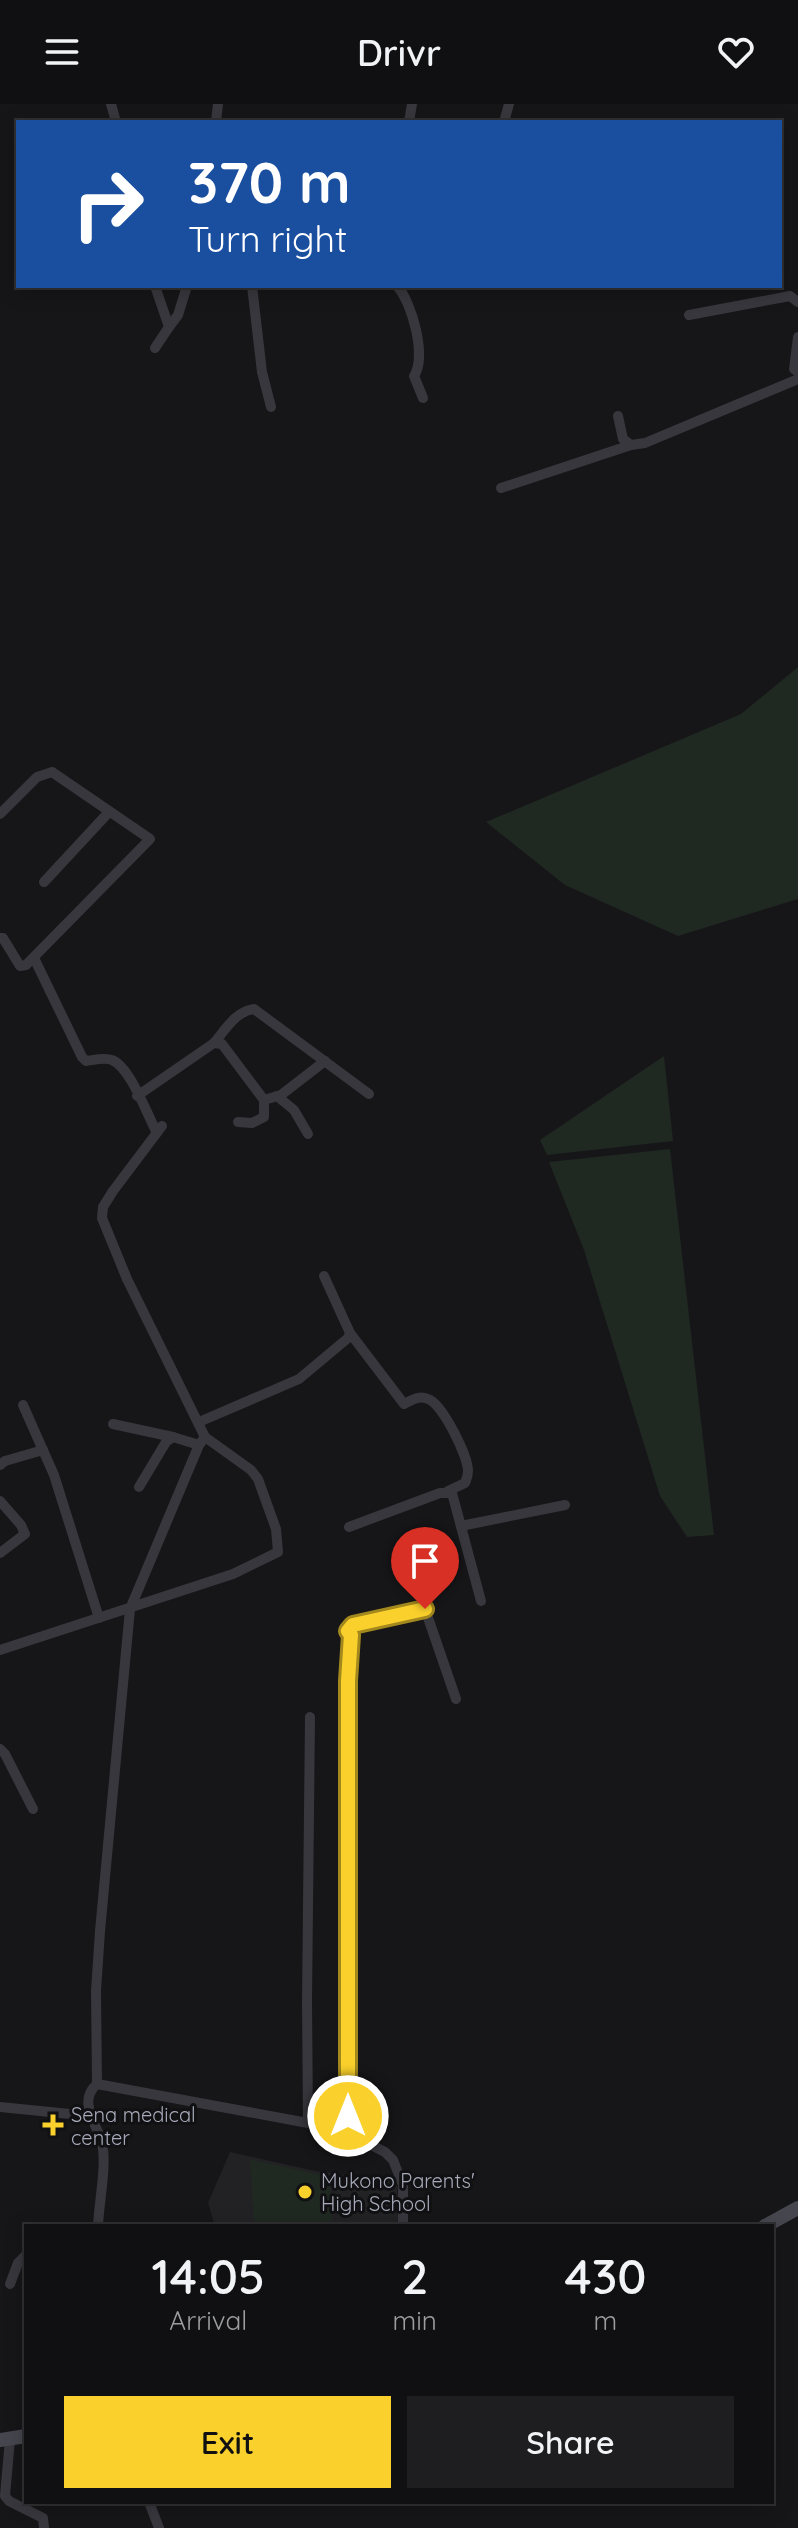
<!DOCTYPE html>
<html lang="en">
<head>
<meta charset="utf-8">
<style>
  :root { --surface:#101012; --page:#1e1e20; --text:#f1f3f6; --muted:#9c9d9f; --line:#303032; --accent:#fad12c }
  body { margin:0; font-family:Quicksand,sans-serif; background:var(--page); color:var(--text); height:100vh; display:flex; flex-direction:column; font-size:30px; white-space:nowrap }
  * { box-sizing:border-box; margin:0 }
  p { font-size:26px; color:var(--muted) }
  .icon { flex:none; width:44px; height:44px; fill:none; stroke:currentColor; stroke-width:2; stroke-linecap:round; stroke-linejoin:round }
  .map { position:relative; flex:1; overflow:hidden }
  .sheet { position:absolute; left:24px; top:2120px; width:750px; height:280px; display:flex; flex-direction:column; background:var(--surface); border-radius:0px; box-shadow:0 4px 20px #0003,0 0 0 2px var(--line) }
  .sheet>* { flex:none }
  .top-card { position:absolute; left:16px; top:16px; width:766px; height:168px; border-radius:0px; box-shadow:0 4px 20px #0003,0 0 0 2px var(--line); background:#1a4fa0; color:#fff; overflow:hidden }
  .pin { position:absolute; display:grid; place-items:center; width:68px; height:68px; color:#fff; margin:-82px -34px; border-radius:50% 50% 50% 0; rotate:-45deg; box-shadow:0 0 8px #0007 }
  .pin .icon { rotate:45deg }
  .me { position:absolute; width:88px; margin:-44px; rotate:0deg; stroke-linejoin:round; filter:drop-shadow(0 0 6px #0008) }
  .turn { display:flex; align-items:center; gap:28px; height:168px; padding:0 40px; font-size:36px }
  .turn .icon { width:104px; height:104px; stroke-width:2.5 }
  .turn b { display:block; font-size:56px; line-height:68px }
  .eta { display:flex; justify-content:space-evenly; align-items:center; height:136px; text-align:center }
  .eta b { font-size:48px; font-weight:600; line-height:56px }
  .primary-button { display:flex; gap:16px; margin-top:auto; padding:16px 40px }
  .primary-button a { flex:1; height:92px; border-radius:0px; background:var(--accent); color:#111; font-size:32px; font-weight:600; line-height:92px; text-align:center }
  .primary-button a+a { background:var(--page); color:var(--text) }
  header { display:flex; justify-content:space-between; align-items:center; height:104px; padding:0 40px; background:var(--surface); font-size:36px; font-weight:600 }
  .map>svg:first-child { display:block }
  .built { fill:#222225 }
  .green { fill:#202822 }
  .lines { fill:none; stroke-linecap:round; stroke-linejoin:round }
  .street { stroke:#37373d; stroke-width:10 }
  .secondary { stroke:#45464e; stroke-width:14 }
  .route-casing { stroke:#a2881d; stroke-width:20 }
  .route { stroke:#fad12c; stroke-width:14 }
  .poi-dot { fill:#fad12c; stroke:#111113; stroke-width:3 }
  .labels { text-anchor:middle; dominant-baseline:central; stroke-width:6; stroke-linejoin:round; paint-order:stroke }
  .poi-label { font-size:20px; fill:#a7aab9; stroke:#111113; text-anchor:start }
</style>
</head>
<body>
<header><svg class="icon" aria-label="menu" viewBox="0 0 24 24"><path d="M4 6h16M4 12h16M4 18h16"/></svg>Drivr<svg class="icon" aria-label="heart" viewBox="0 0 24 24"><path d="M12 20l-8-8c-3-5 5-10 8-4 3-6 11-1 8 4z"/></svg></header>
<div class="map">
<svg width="798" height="2424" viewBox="0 0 798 2424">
  <rect width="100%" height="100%" fill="#161618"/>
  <polygon class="built" points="230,2048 315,2067 397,2078 398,2122 215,2122 208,2099"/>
  <g class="green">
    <polygon points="798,563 798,795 678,832 565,781 486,718 741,610"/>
    <polygon points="664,952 673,1037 547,1051 540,1036"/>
    <polygon points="670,1045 714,1431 687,1433 660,1392 584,1146 549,1058"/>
    <polygon points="250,2055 330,2073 332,2122 254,2122"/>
  </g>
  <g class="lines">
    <g class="street">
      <polyline points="111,0 116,18"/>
      <polyline points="216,18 218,0"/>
      <polyline points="409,18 412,0"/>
      <polyline points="504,18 509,0"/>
      <polyline points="252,182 262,268 271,303"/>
      <path d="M397,182C412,198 427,253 414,272L423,294"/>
      <polyline points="689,211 790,192 798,198"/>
      <polyline points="169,223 178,211 187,182"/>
      <polyline points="798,233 794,265 798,268"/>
      <polyline points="155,244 169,223 155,182"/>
      <polyline points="618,312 623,335 631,341 645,339 798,275"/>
      <polyline points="501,384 631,341"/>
      <polyline points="0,710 37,673 52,668 150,735 26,861 20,862 3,834 0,834"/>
      <polyline points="44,778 109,708"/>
      <path d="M34,854L82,953L86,957C94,956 105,953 112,956C130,963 147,1010 156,1027"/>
      <path d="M214,939C225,926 236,907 254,905L369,990"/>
      <polyline points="137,992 214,939 222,940 264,996 264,1013 252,1019 238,1018"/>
      <polyline points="277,992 294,1006 308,1030"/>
      <polyline points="264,996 281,991 325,957"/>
      <path d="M350,1229L404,1300C412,1296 419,1291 428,1295C442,1299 468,1352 468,1367C468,1372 467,1374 465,1379L448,1387"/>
      <polyline points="23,1301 54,1371 99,1514"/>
      <polyline points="199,1318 299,1275 348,1234 350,1229 324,1172"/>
      <polyline points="113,1320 173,1333"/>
      <polyline points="0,1361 5,1357 43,1346"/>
      <polyline points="139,1383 166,1338 173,1333 199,1341"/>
      <polyline points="0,1397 21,1421 25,1430 0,1449"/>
      <polyline points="461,1422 565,1401"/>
      <polyline points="349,1423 440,1389 452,1389 481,1497"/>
      <polyline points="0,1546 233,1470 278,1448 276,1425 258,1375 251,1366 205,1333 127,1175 102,1114 103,1103 113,1087 162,1022"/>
      <polyline points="0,1645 5,1650 33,1705"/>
      <polyline points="97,1980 308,2019 349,2030 385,2048 393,2056 403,2081 403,2122"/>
      <polyline points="0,2003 90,2012"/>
      <polyline points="308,2019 307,1897 310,1613"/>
      <polyline points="349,2030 350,1523 425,1505 456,1595"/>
      <path d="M98,2122C99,2097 107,2062 102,2039C97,2020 77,1997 97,1980L96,1887L100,1827L130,1505L199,1341L205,1333"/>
      <polyline points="10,2180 18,2159 26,2151"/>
      <polyline points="10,2335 5,2392 9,2397 43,2414 44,2424"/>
      <polyline points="149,2398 159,2424"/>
    </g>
    <g class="secondary">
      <polyline points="765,2122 798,2104"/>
      <polyline points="0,2336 26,2332"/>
    </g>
  </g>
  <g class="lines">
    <g class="route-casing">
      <polyline id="route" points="348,2012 348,1577 351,1531 348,1527 353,1521 425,1505"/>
    </g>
    <use href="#route" class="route"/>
  </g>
  <g class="poi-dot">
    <path d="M49 2009h8v8h8v8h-8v8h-8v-8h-8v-8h8z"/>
    <circle cx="305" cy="2088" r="8"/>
  </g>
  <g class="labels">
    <g class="poi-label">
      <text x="71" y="2010">Sena medical<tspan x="71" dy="23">center</tspan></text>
      <text x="321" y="2076">Mukono Parents'<tspan x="321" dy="23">High School</tspan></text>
    </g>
  </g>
</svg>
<div class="pin" style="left:425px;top:1505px;background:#d93025"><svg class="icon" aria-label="arrive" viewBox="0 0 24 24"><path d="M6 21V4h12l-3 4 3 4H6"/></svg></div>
<svg class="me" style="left:348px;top:2012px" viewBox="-20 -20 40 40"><circle r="17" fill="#fad12c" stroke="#fff" stroke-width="3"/><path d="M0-11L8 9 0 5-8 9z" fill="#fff"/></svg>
<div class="top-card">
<div class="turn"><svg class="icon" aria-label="right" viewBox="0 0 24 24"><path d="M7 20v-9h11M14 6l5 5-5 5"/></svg><div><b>370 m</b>Turn right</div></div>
</div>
<section class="sheet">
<div class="eta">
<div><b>14:05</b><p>Arrival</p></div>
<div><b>2</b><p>min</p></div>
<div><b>430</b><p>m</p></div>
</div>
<div class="primary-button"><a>Exit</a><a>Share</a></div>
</section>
</div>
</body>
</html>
